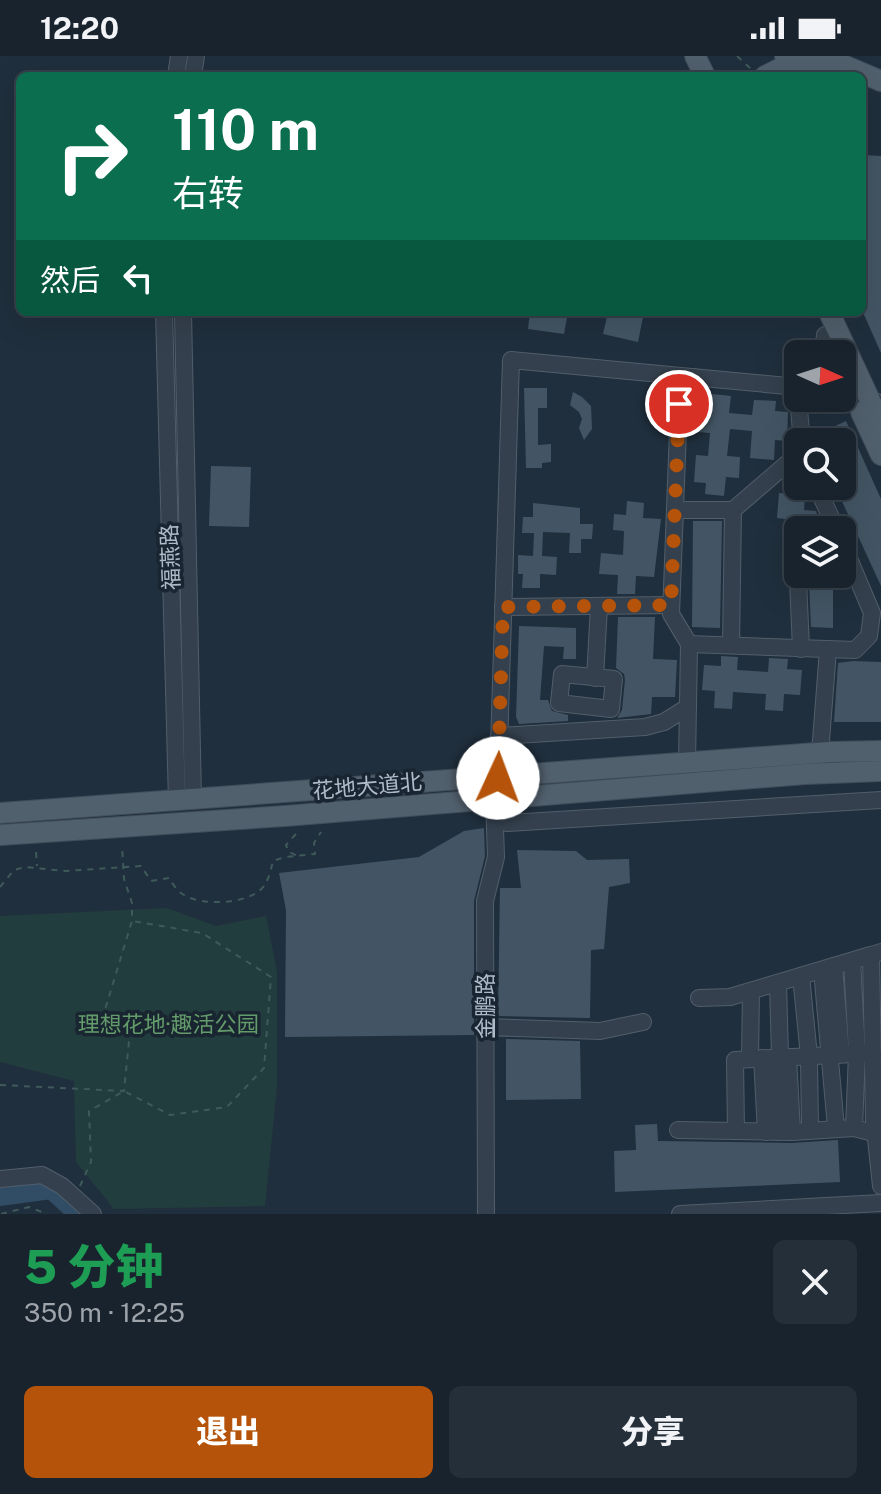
<!DOCTYPE html>
<html lang="zh">
<head>
<meta charset="utf-8">
<style>
  :root { --surface:#18232e; --page:#252f3a; --text:#f1f3f6; --muted:#9fa4aa; --line:#36404a; --accent:#b45309 }
  body { margin:0; font-family:"Public Sans","Noto Sans SC",sans-serif; background:var(--page); color:var(--text); height:100vh; display:flex; flex-direction:column; font-size:30px; white-space:nowrap }
  * { box-sizing:border-box; margin:0 }
  p { font-size:26px; color:var(--muted) }
  .icon { flex:none; width:44px; height:44px; fill:none; stroke:currentColor; stroke-width:2; stroke-linecap:round; stroke-linejoin:round }
  .map { position:relative; height:1158px; overflow:hidden }
  .panel { display:flex; flex-direction:column; background:var(--surface); flex:1 }
  .panel>* { flex:none }
  .guide { position:absolute; left:16px; top:16px; width:850px; height:244px; border-radius:12px; box-shadow:0 8px 32px #0002,0 0 0 2px var(--line); background:#0b6e4f; color:#fff; overflow:hidden }
  .needle { width:52px; rotate:93deg }
  .tools { position:absolute; left:784px; top:284px; display:grid; gap:16px }
  .tools a { display:grid; place-items:center; width:72px; height:72px; border-radius:12px; background:var(--surface); box-shadow:0 8px 32px #0002,0 0 0 2px var(--line); font-size:40px }
  .pin { position:absolute; display:grid; place-items:center; width:68px; height:68px; color:#fff; margin:-34px; border:4px solid #fff; border-radius:50%; box-shadow:0 2px 8px #0007 }
  .me { position:absolute; width:88px; margin:-44px; rotate:2deg; stroke-linejoin:round; filter:drop-shadow(0 0 6px #0008) }
  .turn { display:flex; align-items:center; gap:28px; height:168px; padding:0 24px; font-size:36px }
  .turn .icon { width:104px; height:104px; stroke-width:2.5 }
  .turn b { display:block; font-size:56px; line-height:68px }
  .then { display:flex; align-items:center; height:76px; padding:0 24px; background:#0003; gap:16px; font-size:30px }
  .round { display:grid; place-items:center; flex:none; width:84px; height:84px; border-radius:12px; background:var(--page) }
  .overview { display:flex; align-items:center; justify-content:space-between; height:136px; padding:0 24px }
  h1 { font-size:48px; font-weight:800; line-height:60px; color:#1e9e55 }
  .button { display:flex; gap:16px; margin-top:auto; padding:16px 24px }
  .button a { flex:1; height:92px; border-radius:12px; background:var(--accent); color:#fff; font-size:32px; font-weight:800; line-height:92px; text-align:center }
  .button a+a { background:var(--page); color:var(--text) }
  .status { display:flex; justify-content:space-between; align-items:center; height:56px; padding:0 40px; background:var(--surface); direction:ltr }
  .status svg { height:22px; fill:currentColor }
  .map>svg:first-child { display:block }
  .green { fill:#223d3e }
  .lines { fill:none; stroke-linecap:round; stroke-linejoin:round }
  .river { stroke:#314d66; stroke-width:18 }
  .building { fill:#435564 }
  .minor-casing { stroke:#525e6a; stroke-width:18 }
  .major-casing { stroke:#404c59; stroke-width:22 }
  .path { stroke:#3f5a5a; stroke-width:2; stroke-dasharray:6 6; stroke-linecap:butt }
  .minor { stroke:#34404d; stroke-width:16 }
  .major { stroke:#51606d; stroke-width:20 }
  .route { stroke:#b45309; stroke-width:14; stroke-dasharray:0 25.2 }
  .labels { text-anchor:middle; dominant-baseline:central; stroke-width:7; stroke-linejoin:round; paint-order:stroke }
  .street-label { font-size:22px; fill:#afbbc9; stroke:#192531 }
  .park-label { font-size:22px; fill:#639c6a; stroke:#192531 }
</style>
</head>
<body>
<div class="status"><b>12:20</b><svg viewBox="0 0 49 12"><path d="M0 12V9h3v3zM5 12V6h3v6zM10 12V3h3v9zM15 12V0h3v12zM26 1h20v11H26zM47 4h2v5h-2z"/></svg></div>
<div class="map">
<svg width="881" height="1158" viewBox="0 0 881 1158">
  <rect width="100%" height="100%" fill="#202f3d"/>
  <polygon class="green" points="167,852 216,870 266,860 277,916 277,1031 265,1150 114,1153 76,1106 74,1025 0,1006 0,860"/>
  <g class="lines">
    <polyline class="river" points="0,1141 51,1134 77,1158"/>
  </g>
  <g class="building">
    <polygon points="864,99 881,100 881,297 862,254"/>
    <polygon points="530,256 568,256 564,278 528,273"/>
    <polygon points="608,256 644,256 638,286 603,278"/>
    <polygon points="524,332 547,332 547,352 538,352 538,389 551,388 551,406 542,407 542,412 526,412"/>
    <polygon points="573,336 582,341 591,350 592,373 584,384 579,372 582,363 579,356 570,349"/>
    <polygon points="712,338 731,340 729,357 752,359 754,344 776,345 775,355 788,356 787,385 775,384 774,404 750,402 752,375 730,373 727,400 740,401 739,422 726,421 724,440 705,438 706,427 694,426 696,399 708,400 710,377 698,376 700,354 711,355"/>
    <polygon points="846,365 881,443 881,530 835,430 842,430 842,386 813,386 832,375 831,372"/>
    <polygon points="211,410 251,411 249,471 209,470"/>
    <polygon points="779,437 805,439 804,454 816,455 822,474 792,474 793,464 777,462"/>
    <polygon points="627,445 644,447 643,462 661,463 654,521 636,520 635,538 617,538 618,519 599,518 601,497 623,499 624,475 613,474 614,458 626,459"/>
    <polygon points="533,447 580,452 580,468 593,468 592,483 581,483 581,497 569,497 570,477 543,476 542,500 557,501 556,519 540,518 540,532 522,532 523,518 518,518 518,499 533,500 534,477 522,477 523,461 533,461"/>
    <polygon points="693,465 722,465 720,572 692,571"/>
    <polygon points="812,518 833,518 833,572 811,571 809,526"/>
    <polygon points="618,561 655,561 653,603 677,604 675,641 652,641 651,658 617,662 622,654 625,624 624,618 616,612"/>
    <polygon points="519,570 576,572 576,603 563,603 564,591 544,590 540,644 548,644 552,655 568,659 568,665 519,668 516,661"/>
    <polygon points="721,600 738,601 737,614 768,616 769,602 788,603 787,613 802,614 800,639 784,638 783,655 765,654 766,638 733,636 732,653 714,652 715,635 702,634 704,609 721,610"/>
    <polygon points="853,605 881,606 881,666 834,666 838,607"/>
    <polygon points="484,772 485,800 474,845 474,979 285,981 286,854 279,817 419,801 464,775"/>
    <polygon points="517,794 576,795 587,804 629,803 630,827 609,831 604,893 591,894 590,962 498,960 500,832 521,832"/>
    <polygon points="506,983 580,985 581,1043 506,1044"/>
    <polygon points="657,1068 658,1085 792,1087 838,1084 840,1126 615,1136 614,1095 636,1094 635,1069"/>
  </g>
  <g class="lines">
    <g class="minor-casing">
      <g id="minor">
        <polyline points="176,20 179,0"/>
        <polyline points="193,20 196,0"/>
        <polyline points="164,256 177,746"/>
        <polyline points="183,256 193,744"/>
        <polyline points="823,298 825,279"/>
        <polyline points="842,337 875,345"/>
        <polyline points="798,342 802,386"/>
        <polyline points="816,430 837,474"/>
        <polyline points="675,454 733,454 798,398"/>
        <polyline points="801,518 798,524 801,593"/>
        <polyline points="503,551 671,549"/>
        <polyline points="689,588 855,594 869,580 872,557 842,486"/>
        <polyline points="731,589 733,454"/>
        <polygon points="562,618 614,623 611,653 559,647"/>
        <polyline points="595,622 599,550"/>
        <polyline points="499,680 645,671 664,666 688,651"/>
        <polyline points="820,697 828,594"/>
        <polyline points="687,708 689,588 671,558 679,348 694,321"/>
        <polyline points="498,722 511,304 798,331"/>
        <polyline points="494,759 507,767 881,744"/>
        <polyline points="881,896 871,899 874,1064 881,1130"/>
        <polyline points="852,905 857,997 854,1072"/>
        <polyline points="834,910 841,998"/>
        <polyline points="822,914 836,1072"/>
        <polyline points="801,920 809,1000 810,1073"/>
        <polyline points="778,927 780,1001"/>
        <polyline points="699,942 730,941 871,899"/>
        <polyline points="485,971 600,975 643,966"/>
        <polyline points="788,1001 792,1076"/>
        <polyline points="762,1002 766,1076"/>
        <polyline points="773,1002 778,1076"/>
        <polyline points="750,1003 751,935"/>
        <polyline points="678,1074 792,1076 854,1072 881,1079"/>
        <polyline points="736,1075 735,1004 873,997"/>
        <polyline points="0,1123 42,1119 62,1130 93,1158"/>
        <polyline points="486,1158 485,845 496,801 494,743"/>
        <polyline points="680,1158 881,1147"/>
      </g>
    </g>
    <g class="major-casing">
      <g id="major">
        <polyline points="695,0 705,20"/>
        <polyline points="785,0 835,20"/>
        <polyline points="822,0 881,25"/>
        <polyline points="765,20 787,9 802,8"/>
        <polyline points="829,256 881,368"/>
        <polyline points="861,356 881,399"/>
        <polyline points="0,757 830,696 881,695"/>
        <polyline points="0,779 285,760 805,718 881,715"/>
      </g>
    </g>
    <g class="path">
      <polyline points="737,0 751,13"/>
      <polyline points="296,778 286,789 289,796 298,800"/>
      <polyline points="36,796 37,810"/>
      <path d="M0,831L14,814L25,811L65,815L141,810L151,825L169,822C172,827 176,833 181,837C199,851 250,849 264,830C269,823 271,813 273,805L285,801L315,798L314,787L321,776"/>
      <polyline points="0,1029 124,1035 131,965 104,957 132,865 132,847 124,823 122,790"/>
      <polyline points="80,1130 91,1106 89,1055 124,1035 170,1059 227,1051 264,1012 271,921 202,877 132,865"/>
      <polyline points="1,1158 29,1151 47,1158"/>
    </g>
    <use href="#minor" class="minor"/>
    <use href="#major" class="major"/>
  </g>
  <g class="lines">
    <polyline class="route" points="498,722 503,551 671,549 679,348"/>
  </g>
  <g class="labels">
    <g class="street-label">
      <text transform="translate(170 501) rotate(-92)">福燕路</text>
      <text transform="translate(367 730) rotate(-5)">花地大道北</text>
      <text transform="translate(485 950) rotate(-90)">金鹏路</text>
    </g>
    <g class="park-label">
      <text x="168" y="968">理想花地·趣活公园</text>
    </g>
  </g>
</svg>
<div class="tools">
<a><svg class="needle" viewBox="-14 -14 28 28"><path d="M0-13l5 13h-10z" fill="#e53935"/><path d="M0 13l5-13h-10z" fill="#9fa4aa"/></svg></a>
<a><svg class="icon" aria-label="search" viewBox="0 0 24 24"><circle cx="10" cy="10" r="6"/><path d="M15 15l6 6"/></svg></a>
<a><svg class="icon" aria-label="layers" viewBox="0 0 24 24"><path d="M12 4l9 5-9 5-9-5zM3 14l9 5 9-5"/></svg></a>
</div>
<div class="pin" style="left:679px;top:348px;background:#d93025"><svg class="icon" aria-label="arrive" viewBox="0 0 24 24"><path d="M6 21V4h12l-3 4 3 4H6"/></svg></div>
<svg class="me" style="left:498px;top:722px" viewBox="-20 -20 40 40"><circle r="19" fill="#fff"/><path d="M0-13L10 11 0 6-10 11z" fill="#b45309"/></svg>
<div class="guide">
<div class="turn"><svg class="icon" aria-label="right" viewBox="0 0 24 24"><path d="M7 20v-9h11M14 6l5 5-5 5"/></svg><div><b>110 m</b>右转</div></div>
<div class="then">然后<svg class="icon" aria-label="left" viewBox="0 0 24 24"><path d="M17 20v-9H6M10 6l-5 5 5 5"/></svg></div>
</div>
</div>
<section class="panel">
<div class="overview"><div><h1>5 分钟</h1><p>350 m · 12:25</p></div><a class="round"><svg class="icon" aria-label="close" viewBox="0 0 24 24"><path d="M6 6l12 12M18 6L6 18"/></svg></a></div>
<div class="button"><a>退出</a><a>分享</a></div>
</section>
</body>
</html>
